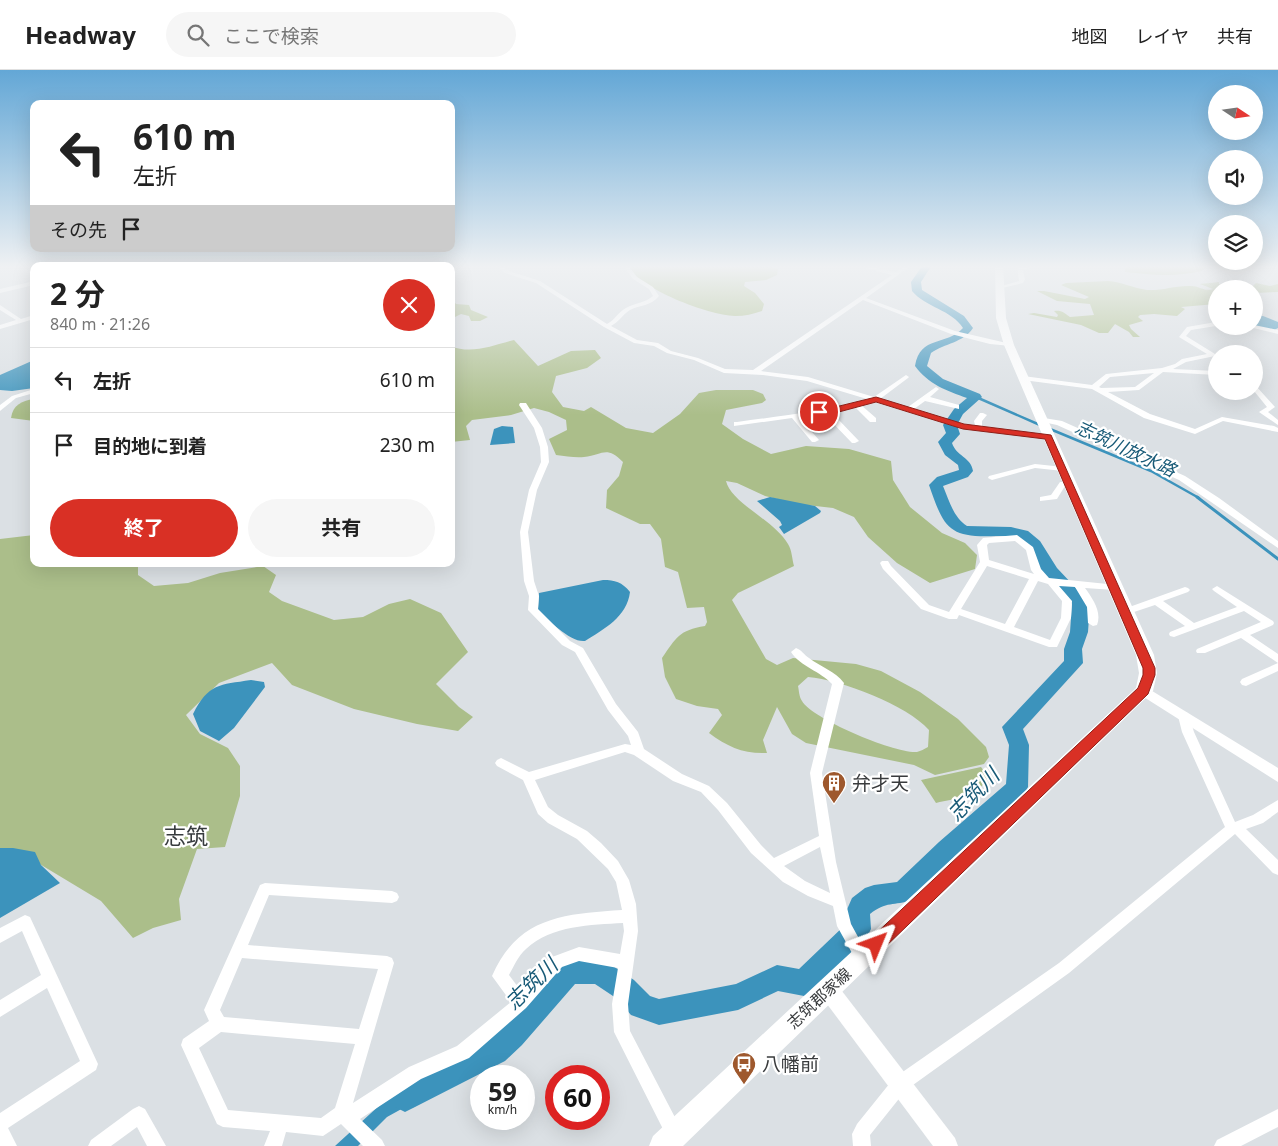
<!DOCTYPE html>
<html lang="ja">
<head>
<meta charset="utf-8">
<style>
  :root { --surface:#fff; --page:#f6f6f6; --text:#222; --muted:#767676; --line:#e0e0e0; --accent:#d93025 }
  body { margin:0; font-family:"Noto Sans","Noto Sans JP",sans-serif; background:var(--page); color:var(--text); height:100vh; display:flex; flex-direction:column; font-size:19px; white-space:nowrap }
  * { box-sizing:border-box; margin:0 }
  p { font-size:16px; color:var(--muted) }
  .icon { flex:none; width:28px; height:28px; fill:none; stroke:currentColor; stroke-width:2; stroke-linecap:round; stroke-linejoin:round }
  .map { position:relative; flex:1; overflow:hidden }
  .sheet { position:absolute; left:30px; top:192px; width:425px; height:305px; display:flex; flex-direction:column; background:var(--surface); border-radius:10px; box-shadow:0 5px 20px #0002 }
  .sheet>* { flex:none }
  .top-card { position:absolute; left:30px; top:30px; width:425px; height:152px; border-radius:10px; box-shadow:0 5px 20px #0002; background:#fff; color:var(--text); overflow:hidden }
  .needle { width:32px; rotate:103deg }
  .tools { position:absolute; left:1208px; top:15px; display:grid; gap:10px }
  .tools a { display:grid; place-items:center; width:55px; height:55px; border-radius:50%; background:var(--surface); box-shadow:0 5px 20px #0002; font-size:25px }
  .speed { position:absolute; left:470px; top:995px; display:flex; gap:10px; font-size:25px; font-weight:700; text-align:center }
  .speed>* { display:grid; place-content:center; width:65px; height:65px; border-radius:50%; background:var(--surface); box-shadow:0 5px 20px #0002; line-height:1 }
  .speed small { font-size:12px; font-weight:400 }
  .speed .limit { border:8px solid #d22; background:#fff; color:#111 }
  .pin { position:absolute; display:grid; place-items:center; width:42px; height:42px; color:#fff; margin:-21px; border:2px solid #fff; border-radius:50%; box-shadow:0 1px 5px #0007 }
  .me { position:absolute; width:55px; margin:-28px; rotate:46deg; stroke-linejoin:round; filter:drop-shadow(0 0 4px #0008) }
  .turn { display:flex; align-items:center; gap:18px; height:105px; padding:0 20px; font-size:22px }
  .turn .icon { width:65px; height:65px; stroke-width:2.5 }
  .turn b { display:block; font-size:35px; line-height:42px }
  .then { display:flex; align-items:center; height:48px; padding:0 20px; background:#0003; gap:10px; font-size:19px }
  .round { display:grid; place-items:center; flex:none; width:52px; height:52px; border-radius:26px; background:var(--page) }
  .overview { display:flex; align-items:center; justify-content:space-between; height:85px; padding:0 20px }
  h1 { font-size:30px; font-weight:700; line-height:38px }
  .cta { display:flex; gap:10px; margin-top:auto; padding:10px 20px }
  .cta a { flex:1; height:58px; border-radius:30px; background:var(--accent); color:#fff; font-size:20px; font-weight:700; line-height:58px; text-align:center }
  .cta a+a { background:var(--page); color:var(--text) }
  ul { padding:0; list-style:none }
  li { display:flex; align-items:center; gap:15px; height:65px; padding:0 20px; border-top:1px solid var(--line) }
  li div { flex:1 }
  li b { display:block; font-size:19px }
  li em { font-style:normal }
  header { display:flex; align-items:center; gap:30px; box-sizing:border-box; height:70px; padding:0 25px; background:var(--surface); border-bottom:1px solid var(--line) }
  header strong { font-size:24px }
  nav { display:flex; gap:28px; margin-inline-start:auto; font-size:18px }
  .search { width:350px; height:45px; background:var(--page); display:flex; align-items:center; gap:12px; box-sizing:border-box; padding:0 18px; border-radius:28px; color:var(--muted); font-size:19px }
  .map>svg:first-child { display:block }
  .green { fill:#abbe8a; fill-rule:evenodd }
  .water { fill:#3c93bc }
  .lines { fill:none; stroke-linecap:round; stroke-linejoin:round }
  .stream-far1 { stroke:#3c93bc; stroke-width:2.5 }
  .stream { stroke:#3c93bc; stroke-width:3 }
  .river { fill:#3c93bc; fill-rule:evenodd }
  .minor { fill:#fff; fill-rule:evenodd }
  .tertiary { fill:#fff; fill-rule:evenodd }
  .primary { fill:#fff; fill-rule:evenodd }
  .route { fill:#d93025; stroke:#8d1f18 }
  .labels { text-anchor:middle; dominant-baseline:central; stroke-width:4.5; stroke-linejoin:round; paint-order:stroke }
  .street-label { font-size:16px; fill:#393b3d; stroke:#fff }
  .water-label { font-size:18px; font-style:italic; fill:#185a77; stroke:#fff }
  .near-poi-label { font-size:19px; fill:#393b3d; stroke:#fff; text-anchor:start }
  .near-water-label { font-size:21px; font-style:italic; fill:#185a77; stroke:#fff }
  .near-quarter-label { font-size:22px; fill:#373b3e; stroke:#fff }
</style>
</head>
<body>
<header>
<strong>Headway</strong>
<div class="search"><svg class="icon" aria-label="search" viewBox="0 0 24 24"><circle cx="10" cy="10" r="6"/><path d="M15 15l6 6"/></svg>ここで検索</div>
<nav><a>地図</a><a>レイヤ</a><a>共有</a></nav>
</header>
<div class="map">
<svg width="1278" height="1076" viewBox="0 0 1278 1076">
  <rect width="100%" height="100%" fill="#dbe0e4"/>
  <g class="green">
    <path d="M625,195H767L778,199L777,205L766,210L745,212L744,216L755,223L764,234L762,241C753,244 745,246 735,246C707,245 641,219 625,195Z"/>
    <path d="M1133,195H1214L1216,197L1204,198L1202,201C1176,207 1151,205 1125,202V198Z"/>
    <path d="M1108,211C1122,212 1133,218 1147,220C1162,221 1176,215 1191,216C1200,216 1204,222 1213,219L1200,214L1219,212V214L1231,217L1253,216L1256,213L1270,216L1278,214V222L1254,223V219H1216V234L1181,237L1185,239L1177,246L1154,244L1140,245L1138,247L1143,251L1129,255L1131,259L1140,267H1133L1129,262L1115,254L1108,263H1099L1081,255L1028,244L1034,243L1057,247L1058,245L1054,241C1062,240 1064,243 1070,247L1094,245L1090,234L1057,231L1037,221H1044L1085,229L1089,227L1061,215L1066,213Z"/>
    <polygon points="451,228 456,234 469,235 471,240 488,247 480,251 471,251 469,246 461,244 451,249"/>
    <path d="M514,270L538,296L571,281L595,280L601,288L587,298L556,306L552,322L563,337L584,341L591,337L626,358L653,363L680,344L699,323L716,320H753L763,324L766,330L762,333L726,340L722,354L743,369L771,384L806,376L849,379L891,391L893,410L910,437L942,463L965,473L977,485L975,499L930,513L897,493L868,467L854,447L833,438L798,434L765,426L737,413L726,411C731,433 774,450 788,474C792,480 792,489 794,496L738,523L732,530L766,589L777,595L793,588L856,594L881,601L920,622L958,649L986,677L989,687L984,694L935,705L914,695L806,673L792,664L777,637L763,670L767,683C743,684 728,677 709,663L722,645L718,639L697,636L676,629L665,607L662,588C676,568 679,560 705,556L707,552L704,537L687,538L678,502L665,497L661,469L650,454H640L606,438L607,420L619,406L623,392C606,375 603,385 584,387C575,388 566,386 556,385L549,369L567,360L566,350L549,342L534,338L511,345L472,350L466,356L470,370L451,372V276C471,285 494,275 514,270ZM808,607C841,610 907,635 929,660L928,677C924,679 921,681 917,682C896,684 812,649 802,631C799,627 799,620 798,616Z"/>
    <path d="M34,329V351L11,348C13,335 21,331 34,329Z"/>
    <polygon points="34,465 34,494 138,494 138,505 154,516 188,513 220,503 263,496 276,505 269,522 282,531 334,550 363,547 389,534 410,529 441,543 468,582 436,614 459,637 473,647 458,661 417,654 354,639 292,615 272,593 219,613 186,645 200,664 228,678 240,696 240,726 225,777 197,779 179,829 181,850 153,858 133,868 101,831 33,790 0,778 0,469"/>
    <path d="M981,697L988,706C980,727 956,728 936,733L921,710Z"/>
  </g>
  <g class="water">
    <polygon points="1254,245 1263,246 1278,252 1278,258 1274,260 1254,256"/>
    <polygon points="34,290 34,318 12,321 0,320 0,305"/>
    <polygon points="502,356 513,357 515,373 490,375 494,359"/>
    <polygon points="770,427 815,436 821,441 820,443 784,464 779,457 782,455 780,451 757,431"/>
    <path d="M603,510C615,510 622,512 630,522C627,547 604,559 585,571C571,573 547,549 538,540L539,523Z"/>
    <path d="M251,610L264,612L265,617L234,658L219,671L200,661L193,644C209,613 219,615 251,610Z"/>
    <polygon points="0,778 13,778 35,782 41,795 60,813 0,848"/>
    <polygon points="429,1007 425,1026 387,1047 358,1076 335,1076 382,1033"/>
  </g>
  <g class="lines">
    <g class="stream-far1">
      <polyline points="976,327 1040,355"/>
      <polyline points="1050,359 1151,401 1199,428"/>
    </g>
    <polyline class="stream" points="1197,427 1278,489"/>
    <path class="river" d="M923,195H932L921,212L922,220L964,246L973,258C963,273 945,273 931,283L927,296L943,309L980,324L982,327L963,344L957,355L960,364L952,373C956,386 971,387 973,401L968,407L943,416C949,430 953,447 967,456L1011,457L1028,461L1040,471L1057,498L1090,533L1088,562L1082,579L1083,593L1023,659L1029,675L1028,717L1025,723L955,786L912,830C894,836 886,831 870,844L871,859L867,867L813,922L804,926L778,921L738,940L659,955L631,945L616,928L595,914H575L522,975L505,991L415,1037L405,1042L395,1037L390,1027L395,1017L485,971L502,955L556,896L573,889L589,888L613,896L634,910L650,926L659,929L736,914L777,895L799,899L845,855V844L852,828L865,818L874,815L897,812L939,772L1006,714L1009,675L1002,657L1064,591V579L1070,562L1072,534C1064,524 1054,516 1045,506C1036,494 1032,478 1019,469C1012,465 1004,466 996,466C948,468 944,458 929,415L937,407L959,400L958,395L945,385L938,372L946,363L943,355L954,339L967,328C947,321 928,314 915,296C920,265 947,276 963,258C952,240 925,237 912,221L911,212Z"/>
    <g class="minor">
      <polygon points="117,195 158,195 160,196 116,196"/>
      <polygon points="312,195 363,195 365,196 314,196"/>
      <path d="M495,195H501L509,201L540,211L607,254C615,250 618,242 626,238C635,233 645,233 653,226L649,219L633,209L623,195H628L637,207L653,217L659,226C651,236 640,235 630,240C622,245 619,252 611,256L637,270L658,273L671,281L698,288L725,299L753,300L892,205L853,195H861L896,202L907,195H912L866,228L955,261L1011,274V276L990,274L951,264L863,230L761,301L808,307L874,327L906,305L909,307L908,308L880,329L908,337L936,317L939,319L930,327L959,335V339L925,331L914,339L958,353L975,355L974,351L980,343H983L987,345L982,351V356L1048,365L1052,367L1048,369L957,357L874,332L861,335L876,348V352H870L855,337L838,341L836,347L859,371L855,373H852L829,349L828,347L831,341H829L799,347L819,370L815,372H812L792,348L734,356V352H737C781,346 824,341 867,329L807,311L763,305L724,303L694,290L667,283L654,276L634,273L604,257L536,213L505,203Z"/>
      <polygon points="1017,195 1021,195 1022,197 1042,195 1023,200 1025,209 1023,213 998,219 998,217 1019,211"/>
      <polygon points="34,211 34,215 0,223 0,219"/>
      <polygon points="0,235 21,249 34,245 34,249 0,259 0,255 16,250 0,240"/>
      <path d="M1216,252V256L1191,260L1186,266L1215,284V286L1186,292L1173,299L1216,301V305L1163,302L1139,320L1108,322L1150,344L1195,359L1222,347L1274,356L1278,358V362L1223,351L1195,364L1144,348L1092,319L1023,310L1020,308L1023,306L1092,315L1106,304L1162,298L1175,294L1182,289L1207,284L1179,267L1187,257ZM1154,303L1135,317L1101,318L1099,317L1110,307Z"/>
      <polygon points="1254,255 1278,260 1278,264 1245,256"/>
      <polygon points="1254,315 1256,316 1275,337 1268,342 1278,350 1278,355 1259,342 1267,337 1254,321"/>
      <polygon points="34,319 34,323 16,328 0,341 0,335 12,326"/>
      <path d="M520,333H526L542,358L548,377L549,392L537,420L528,462L534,511L539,526L538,539L570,571L583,578L616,634L638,662L644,679L682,704L709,716L727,733L761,775L774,788L819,766L810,703L832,614C820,601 801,597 791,582L796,578C802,580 804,585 809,588C821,597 835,601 844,613L822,703L836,792L851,854L869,887L867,892L862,894L857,892L837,856L833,836L808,826L783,812L751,783L718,740L701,722L673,711L634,685L625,682L535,710L548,737L558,745L587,761L601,773L618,791L629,810L636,834L638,861L628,934L630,961L680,1057L683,1063L680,1069L674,1072L668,1069L614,962L612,934L618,898L579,891L562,897L526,938L469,988L421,1009L360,1049L382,1070L385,1076H363L341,1054L323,1066L286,1062L282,1076H264L270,1061L223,1057L217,1054L181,975L183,969L209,951L204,940L260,815L265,813L392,821L397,823L399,827L397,831L392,833L269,825L248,875L387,886L392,888L394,893L353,1033L409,997L457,976L511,932L492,906C518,846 565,844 622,840L616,812L608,799L577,769L548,753L538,744L523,710L497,696L495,693L497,690L501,688L529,702L625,674L631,675L628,666L608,640L575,582L562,575L528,540L529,526L524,511L520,462L529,420L541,392L540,377L534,358L519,335ZM820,777L830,823L805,811L784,796ZM623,853L624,861L620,884L579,877L552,887L521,921L509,905C514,896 518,886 526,879C552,855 591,855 623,853ZM242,888L378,899L359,959L224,947L220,940ZM221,962L355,974L335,1038L321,1048L228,1040L199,978Z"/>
      <polygon points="1038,347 1062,351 1185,406 1219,428 1278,471 1278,478 1179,410 1057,355 1038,351"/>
      <polygon points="1035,394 1063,397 1067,399 1063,401 1035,398 992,410 988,408 989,406"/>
      <polygon points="1060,412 1069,412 1073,414 1072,416 1065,416 1057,429 1040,431 1040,427 1051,425"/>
      <path d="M1017,465L1033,477L1041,499L1049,508L1117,515L1119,517L1117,519L1114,520L1085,518C1093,529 1102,542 1097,555L1093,556L1088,553L1087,537L1075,517L1059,516L1072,531L1071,548L1057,577H1049L959,545L957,549H949L921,539L883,499L880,493L882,491H888L891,496L929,535L949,542L980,492L977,475L983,468ZM1015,471L1026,480L1031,500L1034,504L989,490L987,475L989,473ZM987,496L1029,509L1005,554L961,539ZM1038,511L1048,514L1062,531L1061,548L1050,570L1014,557Z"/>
      <polygon points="1217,516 1273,551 1274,553 1273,555 1250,565 1278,584 1278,593 1241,568 1205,583 1197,583 1196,581 1197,579 1261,552 1244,541 1174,567 1170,566 1169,564 1170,562 1185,556 1155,535 1125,545 1120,542 1121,540 1185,517 1188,518 1190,520 1188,522 1163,531 1194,553 1237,537 1214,521 1212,519"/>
      <polygon points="1278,593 1278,601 1246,616 1242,615 1240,612 1242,609"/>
      <polygon points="1184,642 1188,643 1194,662 1235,752 1253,745 1278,730 1278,742 1263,753 1246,759 1278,790 1278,805 1273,803 1235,764 1069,903 906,1020 870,1065 871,1076 853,1076 852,1064 857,1054 894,1008 1059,893 1225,757 1182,662 1178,646 1180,643"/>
      <polygon points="25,845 30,847 98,994 96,1000 8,1058 17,1076 0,1076 0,1043 80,991 47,918 0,947 0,930 41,905 22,861 0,873 0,858"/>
      <polygon points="139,1036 145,1039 166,1076 147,1076 137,1057 111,1076 88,1076 91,1070 133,1039"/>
      <polygon points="1278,1039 1278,1057 1241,1076 1214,1076 1217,1070"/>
    </g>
    <g class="tertiary">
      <polygon points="1144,616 1278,698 1278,712 1139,624 1137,621 1139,618"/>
      <polygon points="828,910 835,912 955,1068 958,1076 933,1076 821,926 818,919 821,912"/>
    </g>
    <polygon class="primary" points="995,195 1003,195 1006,248 1014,275 1154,585 1157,603 1153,621 683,1076 649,1076 653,1066 1136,618 1139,603 1136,585 1004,275 996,248"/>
  </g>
  <linearGradient id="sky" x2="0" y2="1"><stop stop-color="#63a7d6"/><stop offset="0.57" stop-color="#eff1f3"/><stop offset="1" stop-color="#eff1f3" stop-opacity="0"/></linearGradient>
  <rect width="1278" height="345" fill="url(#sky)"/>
  <polygon class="route" points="876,327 964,354 1051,365 1155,598 1155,605 1148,624 882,880 876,882 870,880 868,874 870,869 1138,618 1143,605 1143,598 1045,369 963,359 876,332 835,343 819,344 815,342"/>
  <defs>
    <g id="building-pin" transform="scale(1.25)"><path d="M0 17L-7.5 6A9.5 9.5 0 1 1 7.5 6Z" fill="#9e582d" stroke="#fff"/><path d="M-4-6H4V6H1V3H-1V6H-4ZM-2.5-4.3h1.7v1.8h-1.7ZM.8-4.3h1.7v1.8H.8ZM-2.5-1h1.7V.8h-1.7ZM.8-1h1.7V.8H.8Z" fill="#fff"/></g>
    <g id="bus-pin" transform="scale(1.25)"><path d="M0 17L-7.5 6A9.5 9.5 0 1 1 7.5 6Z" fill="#9e582d" stroke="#fff"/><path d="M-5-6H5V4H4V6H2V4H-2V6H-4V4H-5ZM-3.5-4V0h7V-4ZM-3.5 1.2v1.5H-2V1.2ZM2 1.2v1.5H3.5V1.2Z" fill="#fff"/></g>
  </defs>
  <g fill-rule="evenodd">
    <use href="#building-pin" x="834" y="713"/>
    <use href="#bus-pin" x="744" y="994"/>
  </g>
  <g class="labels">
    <g class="street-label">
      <text transform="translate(819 928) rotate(-43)">志筑郡家線</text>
    </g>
    <g class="water-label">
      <text transform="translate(1126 378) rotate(25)">志筑川放水路</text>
    </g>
    <g class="near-poi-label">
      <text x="852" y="713">弁才天</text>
      <text x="762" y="994">八幡前</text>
    </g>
    <g class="near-water-label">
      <text transform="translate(973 724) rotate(-46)">志筑川</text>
      <text transform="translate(531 913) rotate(-44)">志筑川</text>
    </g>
    <g class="near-quarter-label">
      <text x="186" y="765">志筑</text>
    </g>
  </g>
</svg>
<div class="tools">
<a><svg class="needle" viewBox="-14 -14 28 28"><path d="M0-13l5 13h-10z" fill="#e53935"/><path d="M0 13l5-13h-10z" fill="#767676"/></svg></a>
<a><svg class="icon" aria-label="sound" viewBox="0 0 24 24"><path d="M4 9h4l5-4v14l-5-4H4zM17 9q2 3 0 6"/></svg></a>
<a><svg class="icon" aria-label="layers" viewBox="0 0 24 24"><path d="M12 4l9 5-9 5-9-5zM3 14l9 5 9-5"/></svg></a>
<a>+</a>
<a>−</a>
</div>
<div class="speed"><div>59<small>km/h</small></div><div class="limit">60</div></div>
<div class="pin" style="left:819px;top:342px;background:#d93025"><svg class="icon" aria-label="arrive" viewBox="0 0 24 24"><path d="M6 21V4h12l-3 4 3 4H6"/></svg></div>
<svg class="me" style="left:876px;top:874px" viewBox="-20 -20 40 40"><path d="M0-17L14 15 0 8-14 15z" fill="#d93025" stroke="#fff" stroke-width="4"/></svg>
<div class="top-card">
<div class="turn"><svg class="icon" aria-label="left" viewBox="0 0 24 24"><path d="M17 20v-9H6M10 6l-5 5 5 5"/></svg><div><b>610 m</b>左折</div></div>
<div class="then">その先<svg class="icon" aria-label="arrive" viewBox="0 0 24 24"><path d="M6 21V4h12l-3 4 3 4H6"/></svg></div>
</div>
<section class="sheet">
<div class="overview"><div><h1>2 分</h1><p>840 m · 21:26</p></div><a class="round" style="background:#d93025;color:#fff"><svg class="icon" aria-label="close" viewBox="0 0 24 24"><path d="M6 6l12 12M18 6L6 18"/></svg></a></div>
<ul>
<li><svg class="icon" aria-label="left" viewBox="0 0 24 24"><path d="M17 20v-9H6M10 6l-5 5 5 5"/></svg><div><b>左折</b></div><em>610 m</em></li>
<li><svg class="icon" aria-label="arrive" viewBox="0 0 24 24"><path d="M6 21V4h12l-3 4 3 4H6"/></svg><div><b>目的地に到着</b></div><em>230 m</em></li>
</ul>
<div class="cta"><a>終了</a><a>共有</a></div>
</section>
</div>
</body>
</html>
